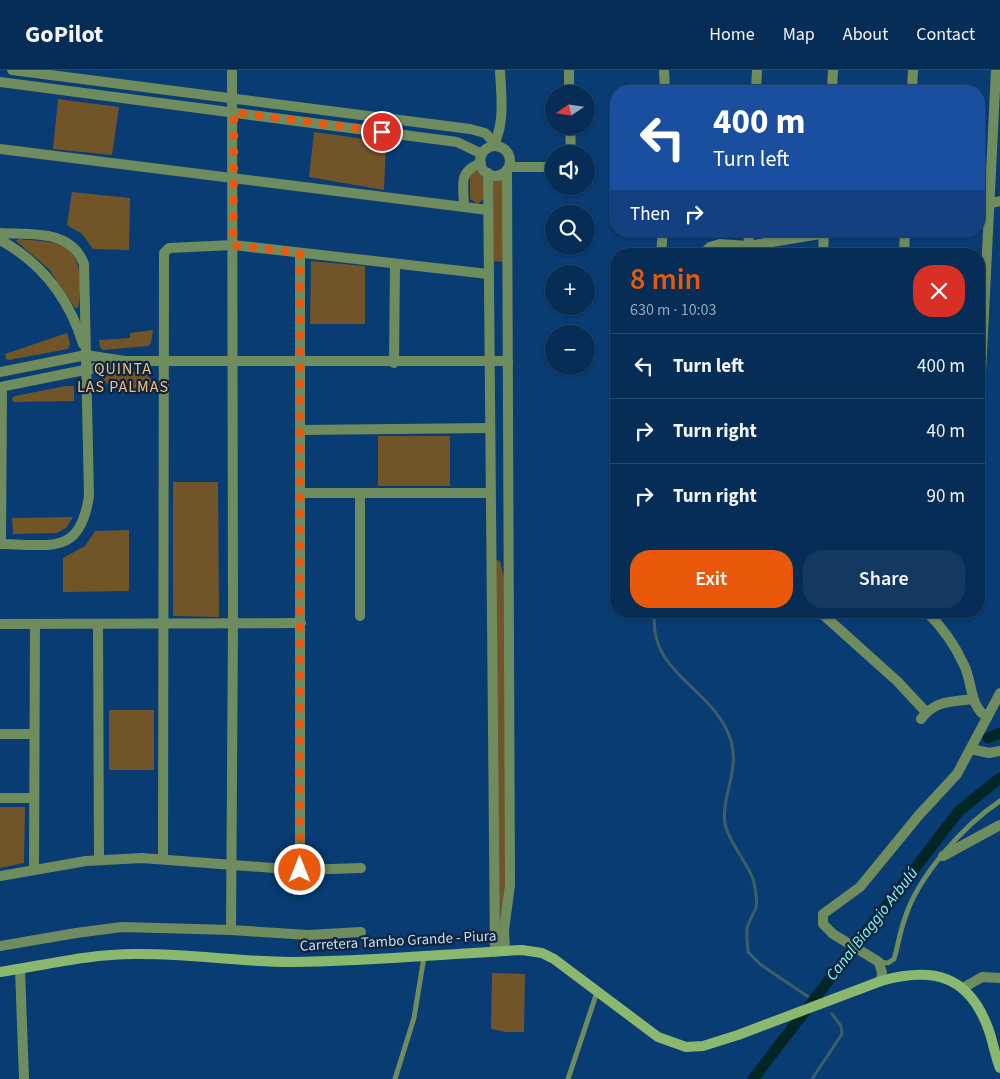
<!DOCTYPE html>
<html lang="en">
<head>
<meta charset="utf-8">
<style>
  :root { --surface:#062d56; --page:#143960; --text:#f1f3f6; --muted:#98a8b9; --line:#27496c; --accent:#ea580c }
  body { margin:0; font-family:"Source Sans 3",sans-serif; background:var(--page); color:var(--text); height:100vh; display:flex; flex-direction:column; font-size:19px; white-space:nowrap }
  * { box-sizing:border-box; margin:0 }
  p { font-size:16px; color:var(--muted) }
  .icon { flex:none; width:28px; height:28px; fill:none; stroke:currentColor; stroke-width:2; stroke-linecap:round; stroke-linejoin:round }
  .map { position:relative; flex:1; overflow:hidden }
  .drawer { position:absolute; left:610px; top:178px; width:375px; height:370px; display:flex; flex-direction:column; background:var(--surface); border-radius:20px; box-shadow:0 1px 4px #0004,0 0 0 1px var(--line) }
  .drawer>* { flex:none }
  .top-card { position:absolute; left:610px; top:15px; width:375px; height:152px; border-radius:20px; box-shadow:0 1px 4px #0004,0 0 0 1px var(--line); background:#1a4fa0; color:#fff; overflow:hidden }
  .needle { width:32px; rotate:257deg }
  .fabs { position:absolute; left:545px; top:15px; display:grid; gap:10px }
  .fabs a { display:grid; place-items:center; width:50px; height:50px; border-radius:50%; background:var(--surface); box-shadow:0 1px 4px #0004,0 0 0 1px var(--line); font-size:25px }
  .pin { position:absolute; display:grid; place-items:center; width:42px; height:42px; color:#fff; margin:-21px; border:2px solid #fff; border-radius:50%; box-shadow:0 1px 5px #0007 }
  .me { position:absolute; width:55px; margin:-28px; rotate:0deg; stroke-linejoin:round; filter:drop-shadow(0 0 4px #0008) }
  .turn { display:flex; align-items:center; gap:18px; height:105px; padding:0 20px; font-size:22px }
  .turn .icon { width:65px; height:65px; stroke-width:2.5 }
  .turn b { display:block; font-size:35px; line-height:42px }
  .then { display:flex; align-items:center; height:48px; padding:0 20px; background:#0003; gap:10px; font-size:19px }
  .round { display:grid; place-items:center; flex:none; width:52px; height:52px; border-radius:20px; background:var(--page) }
  .overview { display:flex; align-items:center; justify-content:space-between; height:85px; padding:0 20px }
  h1 { font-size:30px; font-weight:600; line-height:38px; color:var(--accent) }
  .action { display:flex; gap:10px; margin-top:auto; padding:10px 20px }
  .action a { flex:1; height:58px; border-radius:20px; background:var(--accent); color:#fff; font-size:20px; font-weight:600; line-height:58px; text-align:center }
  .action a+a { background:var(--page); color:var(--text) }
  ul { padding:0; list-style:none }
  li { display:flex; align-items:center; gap:15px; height:65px; padding:0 20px; border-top:1px solid var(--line) }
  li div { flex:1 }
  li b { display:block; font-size:19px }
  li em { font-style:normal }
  header { display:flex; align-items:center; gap:30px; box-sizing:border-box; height:70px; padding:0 25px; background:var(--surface); border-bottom:1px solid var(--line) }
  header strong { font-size:24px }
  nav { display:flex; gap:28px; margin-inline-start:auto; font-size:18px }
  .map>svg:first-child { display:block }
  .green { fill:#725429 }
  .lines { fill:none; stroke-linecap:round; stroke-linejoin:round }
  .stream { stroke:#3d5e65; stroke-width:3 }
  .canal { stroke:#002626; stroke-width:11 }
  .service { stroke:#6f8c5e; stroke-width:5 }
  .minor { stroke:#6f8c5e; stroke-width:10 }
  .tertiary { stroke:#6f8c5e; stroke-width:10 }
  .secondary { stroke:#8ab86e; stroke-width:10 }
  .route { stroke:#ea580c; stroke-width:9; stroke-dasharray:0 16.2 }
  .labels { text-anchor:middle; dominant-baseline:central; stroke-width:4.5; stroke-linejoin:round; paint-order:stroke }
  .street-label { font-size:15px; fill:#cadff9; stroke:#10243d }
  .neighbourhood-label { font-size:16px; letter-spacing:1px; fill:#f0c07e; stroke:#10243d }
  .water-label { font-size:16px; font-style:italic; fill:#81faf9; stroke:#10243d }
</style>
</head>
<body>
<header>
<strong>GoPilot</strong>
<nav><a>Home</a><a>Map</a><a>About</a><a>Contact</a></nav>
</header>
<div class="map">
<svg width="1000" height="1009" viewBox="0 0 1000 1009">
  <rect width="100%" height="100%" fill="#083c73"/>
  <g class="green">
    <polygon points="58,29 119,37 112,85 53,79"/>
    <polygon points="314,62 386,72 384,120 309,107"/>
    <polygon points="475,101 480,102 483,109 483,129 478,134 470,129 470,105"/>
    <polygon points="501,107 503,109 503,192 493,191 493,111"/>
    <polygon points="72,122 130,128 129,180 93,179 82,164 67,155"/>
    <path d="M19,169C33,171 51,170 63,176C84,187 81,219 78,238H75L49,199L16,171Z"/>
    <polygon points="311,191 365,196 365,254 310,254"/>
    <polygon points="153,260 151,273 148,276 103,280 100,277 99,270 130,268 130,263"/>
    <polygon points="67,263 70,274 68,279 9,290 6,289 5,284"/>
    <path d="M140,302C152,306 153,311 154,324L131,322V314L100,313C106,298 126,302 140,302Z"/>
    <polygon points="66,316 74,316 74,331 13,332 12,328 15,326"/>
    <rect x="378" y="366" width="72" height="50"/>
    <polygon points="173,412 218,412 219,547 173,546"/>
    <polygon points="73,447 66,458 57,463 13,464 12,448"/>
    <polygon points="129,460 129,521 63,522 63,488 85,476 95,461"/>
    <polygon points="496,490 500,491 505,513 507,813 500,858 497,857"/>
    <rect x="109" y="640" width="45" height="60"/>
    <polygon points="0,737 25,737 24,793 0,798"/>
    <polygon points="492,903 525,904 524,962 506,962 491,959"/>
  </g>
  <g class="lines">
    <g class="stream">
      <path d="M655,541C646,604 715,617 731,671C740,701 721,726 725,754C729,774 750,795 754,812C755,819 758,831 756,838C753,845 748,852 747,859C746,867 748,875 748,882L761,895L816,932"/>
      <polyline points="812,1009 842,964 841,956 832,944"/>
    </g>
    <g class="canal">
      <polyline points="988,668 1000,663"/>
      <polyline points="753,1009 959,741 1000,708"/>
    </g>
    <g class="service">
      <path d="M879,892L888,893L894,889C898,876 900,861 905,848C918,806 964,755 1000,731"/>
      <polyline points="395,1009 414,948 424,887"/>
      <polyline points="568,1009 597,922"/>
    </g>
    <g class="minor">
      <polyline points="569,0 569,24"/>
      <polyline points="756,21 757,0"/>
      <polyline points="832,21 833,0"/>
      <polyline points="912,21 913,0"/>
      <polyline points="570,56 571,84"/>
      <path d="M495,72C505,50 501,24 500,0"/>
      <polyline points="0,79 488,140"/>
      <polyline points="509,97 554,97"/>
      <polyline points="979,136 1000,131"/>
      <path d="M464,137C464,115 457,102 481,93"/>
      <path d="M0,163C31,165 71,159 84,194L89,426C80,487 50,474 0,474"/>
      <path d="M0,170C42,193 69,228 83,274"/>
      <polyline points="300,183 300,800"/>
      <polyline points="703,184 710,177 720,174 748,176 838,161"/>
      <polyline points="748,184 749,161"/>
      <polyline points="823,184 824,161"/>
      <polyline points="904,184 905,161"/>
      <polyline points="394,293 395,194"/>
      <polyline points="0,302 86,285 125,291 508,291"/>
      <polyline points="0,317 119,293"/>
      <polyline points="979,344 996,0"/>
      <polyline points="300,360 489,358"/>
      <polyline points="300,423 490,423"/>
      <polyline points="1,474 2,317"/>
      <polyline points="819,541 897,611 926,642"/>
      <polyline points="360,546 360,423"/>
      <polyline points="0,554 301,553"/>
      <polyline points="98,554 99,789"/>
      <path d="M921,649C935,630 951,632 973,629"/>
      <polyline points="0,664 34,664"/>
      <polyline points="971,679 989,683 1000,681"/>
      <polyline points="0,728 34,728"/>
      <polyline points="943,786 1000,755"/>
      <polyline points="163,789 164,183 169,178 233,175 488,204"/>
      <polyline points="34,799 35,554"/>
      <polyline points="0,806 86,791 142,788 300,800 361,798"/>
      <polyline points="231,860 233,552 232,0"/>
      <polyline points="0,876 76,863 122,857 231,860 308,865 361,862"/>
      <polyline points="20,899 24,1009"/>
    </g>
    <g class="tertiary">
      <polyline points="12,0 470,59 485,63 499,77"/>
      <polyline points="664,0 665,21"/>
      <polyline points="0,12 457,72 482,84"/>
      <circle cx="495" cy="91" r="15"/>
      <polyline points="488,103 495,882"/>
      <polyline points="661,184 663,161"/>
      <path d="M926,541C942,557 955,575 964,595C973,613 969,636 987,647"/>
      <polyline points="505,881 504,860 510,815 507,100"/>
      <polyline points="881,911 882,903 879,892 833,864 823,854 823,844 860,817 919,745 957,704 1000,623"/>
      <polyline points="963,918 982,907 1000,908"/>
    </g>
    <path class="secondary" d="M0,902C45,895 89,884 135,884C187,883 239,892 291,892C368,891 445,884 522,880L542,883L554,889L658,967L686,977L703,976L738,965L881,911C932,897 968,904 988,958C993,971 995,986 1000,998"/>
  </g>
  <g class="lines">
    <polyline class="route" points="300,800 300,183 233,175 234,42 382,62"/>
  </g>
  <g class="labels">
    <g class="street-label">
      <text transform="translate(398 871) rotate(-3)">Carretera Tambo Grande - Piura</text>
    </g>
    <g class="neighbourhood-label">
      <text x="123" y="299">QUINTA<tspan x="123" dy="18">LAS PALMAS</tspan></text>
    </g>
    <g class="water-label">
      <text transform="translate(872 854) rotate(-52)">Canal Biaggio Arbulú</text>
    </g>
  </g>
</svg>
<div class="fabs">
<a><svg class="needle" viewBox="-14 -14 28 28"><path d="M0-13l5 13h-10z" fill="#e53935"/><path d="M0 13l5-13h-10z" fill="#98a8b9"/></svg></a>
<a><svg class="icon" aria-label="sound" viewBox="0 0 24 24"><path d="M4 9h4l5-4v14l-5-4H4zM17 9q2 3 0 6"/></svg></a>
<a><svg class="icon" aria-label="search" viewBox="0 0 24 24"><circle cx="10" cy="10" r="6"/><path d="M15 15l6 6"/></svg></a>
<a>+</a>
<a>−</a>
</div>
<div class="pin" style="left:382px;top:62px;background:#d93025"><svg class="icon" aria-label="arrive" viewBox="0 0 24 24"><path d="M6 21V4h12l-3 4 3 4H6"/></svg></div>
<svg class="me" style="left:300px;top:800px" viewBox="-20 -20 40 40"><circle r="17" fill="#ea580c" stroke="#fff" stroke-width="3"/><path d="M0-11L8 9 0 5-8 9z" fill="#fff"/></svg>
<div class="top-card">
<div class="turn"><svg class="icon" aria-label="left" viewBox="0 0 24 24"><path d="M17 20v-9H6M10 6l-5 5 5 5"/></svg><div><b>400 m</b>Turn left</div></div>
<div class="then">Then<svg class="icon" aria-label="right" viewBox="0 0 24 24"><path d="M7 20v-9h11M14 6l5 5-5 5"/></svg></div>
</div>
<section class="drawer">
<div class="overview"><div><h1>8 min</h1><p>630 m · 10:03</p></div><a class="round" style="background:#d93025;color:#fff"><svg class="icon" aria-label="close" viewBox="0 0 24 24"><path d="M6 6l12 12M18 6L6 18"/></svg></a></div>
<ul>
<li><svg class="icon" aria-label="left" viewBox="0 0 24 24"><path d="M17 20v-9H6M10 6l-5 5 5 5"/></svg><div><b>Turn left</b></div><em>400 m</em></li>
<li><svg class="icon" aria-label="right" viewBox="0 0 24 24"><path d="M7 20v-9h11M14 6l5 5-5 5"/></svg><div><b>Turn right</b></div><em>40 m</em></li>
<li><svg class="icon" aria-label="right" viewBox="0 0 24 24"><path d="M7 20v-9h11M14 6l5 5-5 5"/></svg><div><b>Turn right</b></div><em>90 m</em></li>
</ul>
<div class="action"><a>Exit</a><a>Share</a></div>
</section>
</div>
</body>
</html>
